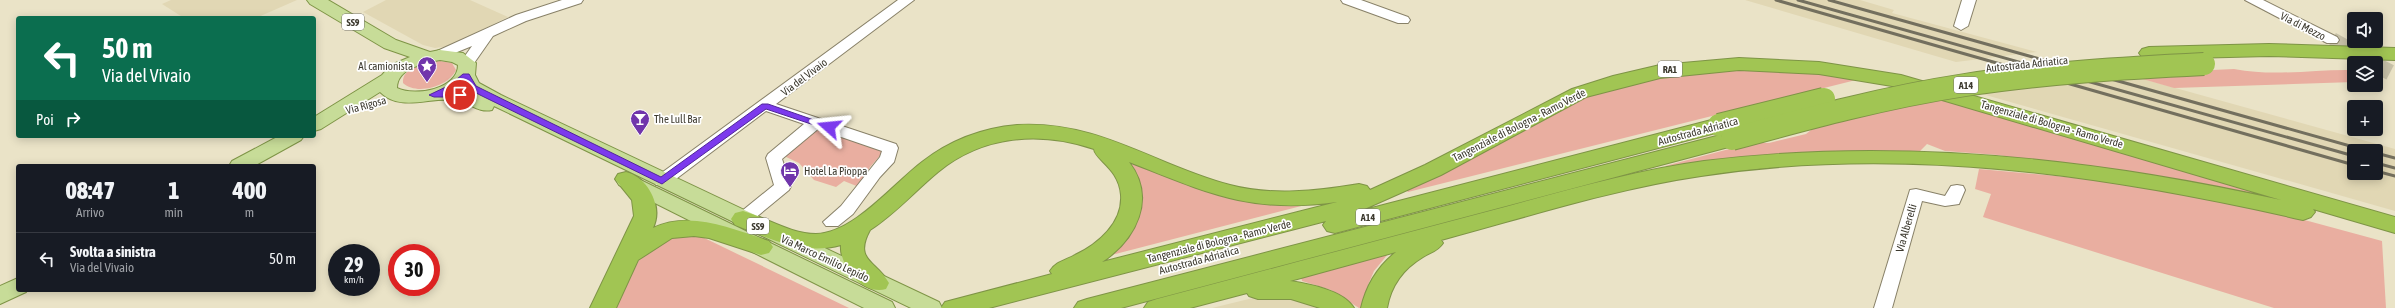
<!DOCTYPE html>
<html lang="it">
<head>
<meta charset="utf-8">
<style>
  :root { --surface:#171b24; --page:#242831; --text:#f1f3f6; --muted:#9ea1a6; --line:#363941 }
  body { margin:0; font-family:"Asap Condensed",sans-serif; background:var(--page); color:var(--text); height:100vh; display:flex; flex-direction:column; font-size:15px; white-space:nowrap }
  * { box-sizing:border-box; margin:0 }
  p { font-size:13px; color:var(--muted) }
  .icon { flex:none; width:22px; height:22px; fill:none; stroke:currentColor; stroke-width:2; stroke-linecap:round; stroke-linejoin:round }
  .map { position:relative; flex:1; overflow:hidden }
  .details { position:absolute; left:16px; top:164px; width:300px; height:128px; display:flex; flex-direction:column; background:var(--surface); border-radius:4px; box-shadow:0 2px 10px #0003 }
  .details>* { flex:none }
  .hud { position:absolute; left:16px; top:16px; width:300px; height:122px; border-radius:4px; box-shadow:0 2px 10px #0003; background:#0b6e4f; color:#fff; overflow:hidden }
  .controls { position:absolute; left:2347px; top:12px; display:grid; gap:8px }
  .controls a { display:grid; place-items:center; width:36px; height:36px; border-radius:4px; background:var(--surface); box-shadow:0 2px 10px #0003; font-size:20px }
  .speed { position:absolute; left:328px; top:244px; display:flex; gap:8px; font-size:20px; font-weight:700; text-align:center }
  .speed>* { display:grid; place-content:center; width:52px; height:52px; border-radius:50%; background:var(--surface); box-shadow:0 2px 10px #0003; line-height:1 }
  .speed small { font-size:10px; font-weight:400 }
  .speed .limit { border:6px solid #d22; background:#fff; color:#111 }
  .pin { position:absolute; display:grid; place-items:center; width:34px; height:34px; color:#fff; margin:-17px; border:2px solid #fff; border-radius:50%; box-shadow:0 1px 4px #0007 }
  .me { position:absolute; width:44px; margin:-22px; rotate:288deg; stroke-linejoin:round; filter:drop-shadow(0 0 3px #0008) }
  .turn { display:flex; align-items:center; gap:14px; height:84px; padding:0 20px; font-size:18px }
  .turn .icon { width:52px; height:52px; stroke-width:2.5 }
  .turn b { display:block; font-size:28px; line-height:34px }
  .then { display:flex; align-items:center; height:38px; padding:0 20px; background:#0003; gap:8px; font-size:15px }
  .eta { display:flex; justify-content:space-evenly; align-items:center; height:68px; text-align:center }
  .eta b { font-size:24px; font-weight:800; line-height:28px }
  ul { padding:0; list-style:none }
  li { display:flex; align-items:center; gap:12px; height:52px; padding:0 20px; border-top:1px solid var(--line) }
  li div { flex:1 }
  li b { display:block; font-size:15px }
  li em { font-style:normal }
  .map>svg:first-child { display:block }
  .built { fill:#e1d7b4; fill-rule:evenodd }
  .green { fill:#e9aea0 }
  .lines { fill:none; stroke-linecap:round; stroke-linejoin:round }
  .minor-tunnel { stroke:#c7c1a8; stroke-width:16; stroke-dasharray:16 8; stroke-linecap:butt }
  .minor-casing { stroke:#888168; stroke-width:2 }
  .major-casing { stroke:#7e9446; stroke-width:2 }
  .highway-casing { stroke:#7e9446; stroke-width:2 }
  .minor { fill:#fff; fill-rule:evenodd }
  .major { fill:#c7dc98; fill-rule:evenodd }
  .highway { fill:#a1c553; fill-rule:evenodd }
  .rail { stroke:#736f5e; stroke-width:3 }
  .highway-bridge-casing { stroke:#7e9446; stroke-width:24; stroke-linecap:butt }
  .highway-bridge { stroke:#a1c553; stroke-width:22 }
  .route { fill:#7c3aed; stroke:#51269a }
  .labels { text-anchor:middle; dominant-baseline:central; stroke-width:3.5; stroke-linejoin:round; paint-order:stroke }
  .shield { fill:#fff; stroke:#76746d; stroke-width:1 }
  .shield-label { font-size:10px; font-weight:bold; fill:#3c392e }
  .street-label { font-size:11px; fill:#3c392e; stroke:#fff }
  .poi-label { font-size:11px; fill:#3c392e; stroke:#fff; text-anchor:start }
</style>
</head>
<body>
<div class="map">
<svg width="2395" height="308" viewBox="0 0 2395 308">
  <rect width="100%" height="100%" fill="#eae3c7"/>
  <g class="built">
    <polygon points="171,0 297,0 256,18 184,18 162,4"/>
    <polygon points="386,0 470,0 508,17 449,46 435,48 423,45 363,12"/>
    <polygon points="1745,0 1860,0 1894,10 1892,13 2037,52 1956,62"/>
    <path d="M2125,74L2395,149V211L1975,92ZM2354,151H2376V173H2354Z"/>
    <polygon points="1274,297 1294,300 1319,308 1212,308 1253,298"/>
  </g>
  <g class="green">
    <path d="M440,61L452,63L456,70C449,86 417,96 403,83C401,67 428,62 440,61Z"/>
    <polygon points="1753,66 1868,77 1408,192 1405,189 1585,96 1636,80"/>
    <path d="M2234,69C2276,77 2313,69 2354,70V82L2174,88L2125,74Z"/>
    <polygon points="1947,96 2347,217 2216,188 1998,155 1945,151 1927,144 1918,153 1665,166 1752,143 1769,143 1806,134 1816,126"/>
    <polygon points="817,127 885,150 870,167 859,187 844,181 836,187 814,180 799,163 784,156"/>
    <path d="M1125,158L1171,175L1317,202L1096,259C1103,250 1139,205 1140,197C1142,182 1134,169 1125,158Z"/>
    <path d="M1979,169C2048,175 2118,181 2187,194C2253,206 2318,223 2382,241L2386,308H2274L1983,217L1991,194L1975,189Z"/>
    <polygon points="694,233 849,308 616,308 644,249 667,237"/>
    <polygon points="1388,254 1374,271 1368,285 1365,308 1359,308 1331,290 1302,281 1301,277"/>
  </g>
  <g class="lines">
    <g class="minor-tunnel">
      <polyline points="2332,40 2373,63"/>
      <polyline points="2376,65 2395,75"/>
    </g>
    <g class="minor-casing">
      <g id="minor">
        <polygon points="562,0 583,0 581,3 526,21 493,36 472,66 467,67 460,63 472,46 440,59 433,55 435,52 516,15"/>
        <polygon points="898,0 914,0 776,104 896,144 898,148 894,162 880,177 853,214 838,226 826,226 823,222 841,206 880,157 882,151 818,129 782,159 791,186 789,190 749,223 737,223 735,219 737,215 774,185 766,158 768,154 804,124 766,111 668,185 656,185 654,181 656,177"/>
        <polygon points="1341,0 1361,0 1408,17 1410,20 1408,23 1398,23 1343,3"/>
        <polygon points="1962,0 1976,0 1968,26 1961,30 1954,26"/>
        <polygon points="2245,0 2263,0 2337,37 2339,40 2337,43 2327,43"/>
        <polygon points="1957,185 1963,186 1965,190 1959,204 1945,206 1922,201 1892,308 1874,308 1910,190 1916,189 1945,196 1951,186"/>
      </g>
    </g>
    <g class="major-casing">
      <g id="major">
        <path d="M307,0H328L396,40L430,52L440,50L463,53L476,63L475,75L479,83L501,95L939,302L942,308H911L494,106L492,110C479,113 471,104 459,101C435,94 402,114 380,92L321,129L314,131V117L382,75L391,65L410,57L384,48L310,4ZM440,60L452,62L458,65C458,89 415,97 397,88C397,68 425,63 440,60Z"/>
        <polygon points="279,136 304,136 301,140 254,166 229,166 232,161"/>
        <polygon points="626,173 892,302 895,308 864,308 619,185 616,180 619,175"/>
        <polygon points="18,278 18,290 27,290 26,292 0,304 0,286"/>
      </g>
    </g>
    <g class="highway-casing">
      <g id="highway">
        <polygon points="2269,44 2395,48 2395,60 2269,56 2149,59 2142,57 2139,53 2142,49 2149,47"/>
        <path d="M1739,58L1819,62L1901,75L2395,217V233L2313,209L2315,212L2311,217L2303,220C2107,175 1902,145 1701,176C1613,189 1527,217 1441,240L1443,243C1438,251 1431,252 1423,257C1403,269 1391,285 1387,308H1361C1366,286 1378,266 1396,252L1290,281C1309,284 1343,290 1354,308H1320L1291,299H1258L1249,296L1247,293L1190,308H1144L1148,302L1157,299C1267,270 1376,241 1486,212C1557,193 1630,171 1704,161C1897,137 2092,158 2281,200L1898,87L1819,74L1739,70L1660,78L1586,97L1441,175L1360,211L1719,118L1727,120L1730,125L1727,130L1335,233L1327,231L1323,225L1326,221L989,308H941L945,302L1052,274L1050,271C1055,262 1066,260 1075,255C1098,244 1123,223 1121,195C1119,168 1095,160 1094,149C1040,131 983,135 938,172C915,191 895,214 870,230C853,261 877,261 889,283L886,289C864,296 839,267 841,245C803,256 769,238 735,225L731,219L735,213L743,211C767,218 791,234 816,234C854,233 893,184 922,162C949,141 982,128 1017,125C1099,120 1156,166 1230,185C1272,196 1317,191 1359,184L1367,186L1370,190L1425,165L1572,89L1613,76L1660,65ZM1129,162C1208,193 1250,214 1337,202L1102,262C1136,240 1157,198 1129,162Z"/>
        <polygon points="1732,132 1740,134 1743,139 1740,144 1121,308 1074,308 1078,302 1087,299"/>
        <path d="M626,172C649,178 663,207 653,228C691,210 732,229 769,241L773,247L769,253L761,255L709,238L694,236L672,238L638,260L616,308H590L634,216L632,200L615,179L618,174Z"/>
      </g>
    </g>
    <use href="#minor" class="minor"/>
    <use href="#major" class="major"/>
    <use href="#highway" class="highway"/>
    <g class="rail">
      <polyline points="1776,0 2354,165"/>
      <polyline points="1798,0 2354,156"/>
      <polyline points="1829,0 2368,151"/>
      <polyline points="2376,153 2395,158"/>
      <polyline points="2376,163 2395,168"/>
      <polyline points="2376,171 2395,176"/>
    </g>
    <g class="highway-bridge-casing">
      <g id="highway-bridge">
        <polyline points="1719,125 1824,99"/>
        <path d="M1732,139C1809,118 1886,97 1965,85C2044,73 2124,68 2204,64"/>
      </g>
    </g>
    <use href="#highway-bridge" class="highway-bridge"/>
  </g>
  <polygon class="route" points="463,74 469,74 476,86 486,91 661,177 762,104 768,104 834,127 826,129 766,109 662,184 480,95 469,89 464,81 447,92 463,93 463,97 434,97 429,95 450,85"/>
  <defs>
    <g id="sight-pin" transform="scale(1)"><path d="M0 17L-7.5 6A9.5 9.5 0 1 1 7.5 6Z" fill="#7035ab" stroke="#fff"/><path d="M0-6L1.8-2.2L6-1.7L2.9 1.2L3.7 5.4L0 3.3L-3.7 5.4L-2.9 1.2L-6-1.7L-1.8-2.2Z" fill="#fff"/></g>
    <g id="bar-pin" transform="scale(1)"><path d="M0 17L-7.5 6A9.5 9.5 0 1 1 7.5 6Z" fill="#7035ab" stroke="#fff"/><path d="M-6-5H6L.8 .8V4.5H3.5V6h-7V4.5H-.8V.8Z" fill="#fff"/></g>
    <g id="hotel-pin" transform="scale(1)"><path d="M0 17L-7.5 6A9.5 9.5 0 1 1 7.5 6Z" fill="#7035ab" stroke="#fff"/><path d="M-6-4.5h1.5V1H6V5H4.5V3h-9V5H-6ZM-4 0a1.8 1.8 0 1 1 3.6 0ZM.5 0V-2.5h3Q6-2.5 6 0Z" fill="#fff"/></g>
  </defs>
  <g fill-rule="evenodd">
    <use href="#sight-pin" x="427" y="66"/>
    <use href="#bar-pin" x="640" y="119"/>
    <use href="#hotel-pin" x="790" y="171"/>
  </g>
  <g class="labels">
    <g class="shield">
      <rect x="342" y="14" width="22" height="16" rx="3"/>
      <rect x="1658" y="61" width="24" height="16" rx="3"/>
      <rect x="1954" y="77" width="24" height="16" rx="3"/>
      <rect x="1356" y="209" width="24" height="16" rx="3"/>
      <rect x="747" y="218" width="22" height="16" rx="3"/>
    </g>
    <g class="shield-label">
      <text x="353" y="22">SS9</text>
      <text x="1670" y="69">RA1</text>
      <text x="1966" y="85">A14</text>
      <text x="1368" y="217">A14</text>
      <text x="758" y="226">SS9</text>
    </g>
    <g class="street-label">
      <text transform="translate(2303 26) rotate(27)">Via di Mezzo</text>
      <text transform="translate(2027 64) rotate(-6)">Autostrada Adriatica</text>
      <text transform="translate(804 77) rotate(-37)">Via del Vivaio</text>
      <text transform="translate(366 105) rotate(-15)">Via Rigosa</text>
      <text transform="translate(2052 124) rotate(16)">Tangenziale di Bologna - Ramo Verde</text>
      <text transform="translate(1519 125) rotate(-27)">Tangenziale di Bologna - Ramo Verde</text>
      <text transform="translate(1698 131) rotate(-15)">Autostrada Adriatica</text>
      <text transform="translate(1906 228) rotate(-74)">Via Alberelli</text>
      <text transform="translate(1219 241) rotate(-14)">Tangenziale di Bologna - Ramo Verde</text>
      <text transform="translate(825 258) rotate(25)">Via Marco Emilio Lepido</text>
      <text transform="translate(1199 260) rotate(-15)">Autostrada Adriatica</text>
    </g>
    <g class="poi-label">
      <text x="413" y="66" text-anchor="end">Al camionista</text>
      <text x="654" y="119">The Lull Bar</text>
      <text x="804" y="171">Hotel La Pioppa</text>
    </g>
  </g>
</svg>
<div class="controls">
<a><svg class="icon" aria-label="sound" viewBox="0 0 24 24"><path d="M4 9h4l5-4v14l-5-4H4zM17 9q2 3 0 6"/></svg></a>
<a><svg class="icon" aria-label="layers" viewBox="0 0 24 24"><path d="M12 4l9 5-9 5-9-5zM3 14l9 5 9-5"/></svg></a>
<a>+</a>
<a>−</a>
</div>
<div class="speed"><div>29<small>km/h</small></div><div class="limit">30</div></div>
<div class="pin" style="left:460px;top:95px;background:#d93025"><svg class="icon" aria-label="arrive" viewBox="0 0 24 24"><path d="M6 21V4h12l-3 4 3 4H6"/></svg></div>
<svg class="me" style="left:829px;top:127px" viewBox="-20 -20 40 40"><path d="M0-17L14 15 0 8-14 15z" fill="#7c3aed" stroke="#fff" stroke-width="4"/></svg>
<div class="hud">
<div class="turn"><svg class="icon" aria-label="left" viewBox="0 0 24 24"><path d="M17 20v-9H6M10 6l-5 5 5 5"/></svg><div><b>50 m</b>Via del Vivaio</div></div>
<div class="then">Poi<svg class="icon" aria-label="right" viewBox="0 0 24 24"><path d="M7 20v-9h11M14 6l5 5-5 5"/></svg></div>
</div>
<section class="details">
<div class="eta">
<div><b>08:47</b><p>Arrivo</p></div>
<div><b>1</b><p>min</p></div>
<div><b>400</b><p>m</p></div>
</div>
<ul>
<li><svg class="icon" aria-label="left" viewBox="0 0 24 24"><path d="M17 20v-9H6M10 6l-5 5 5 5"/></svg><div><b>Svolta a sinistra</b><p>Via del Vivaio</p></div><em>50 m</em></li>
</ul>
</section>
</div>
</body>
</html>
